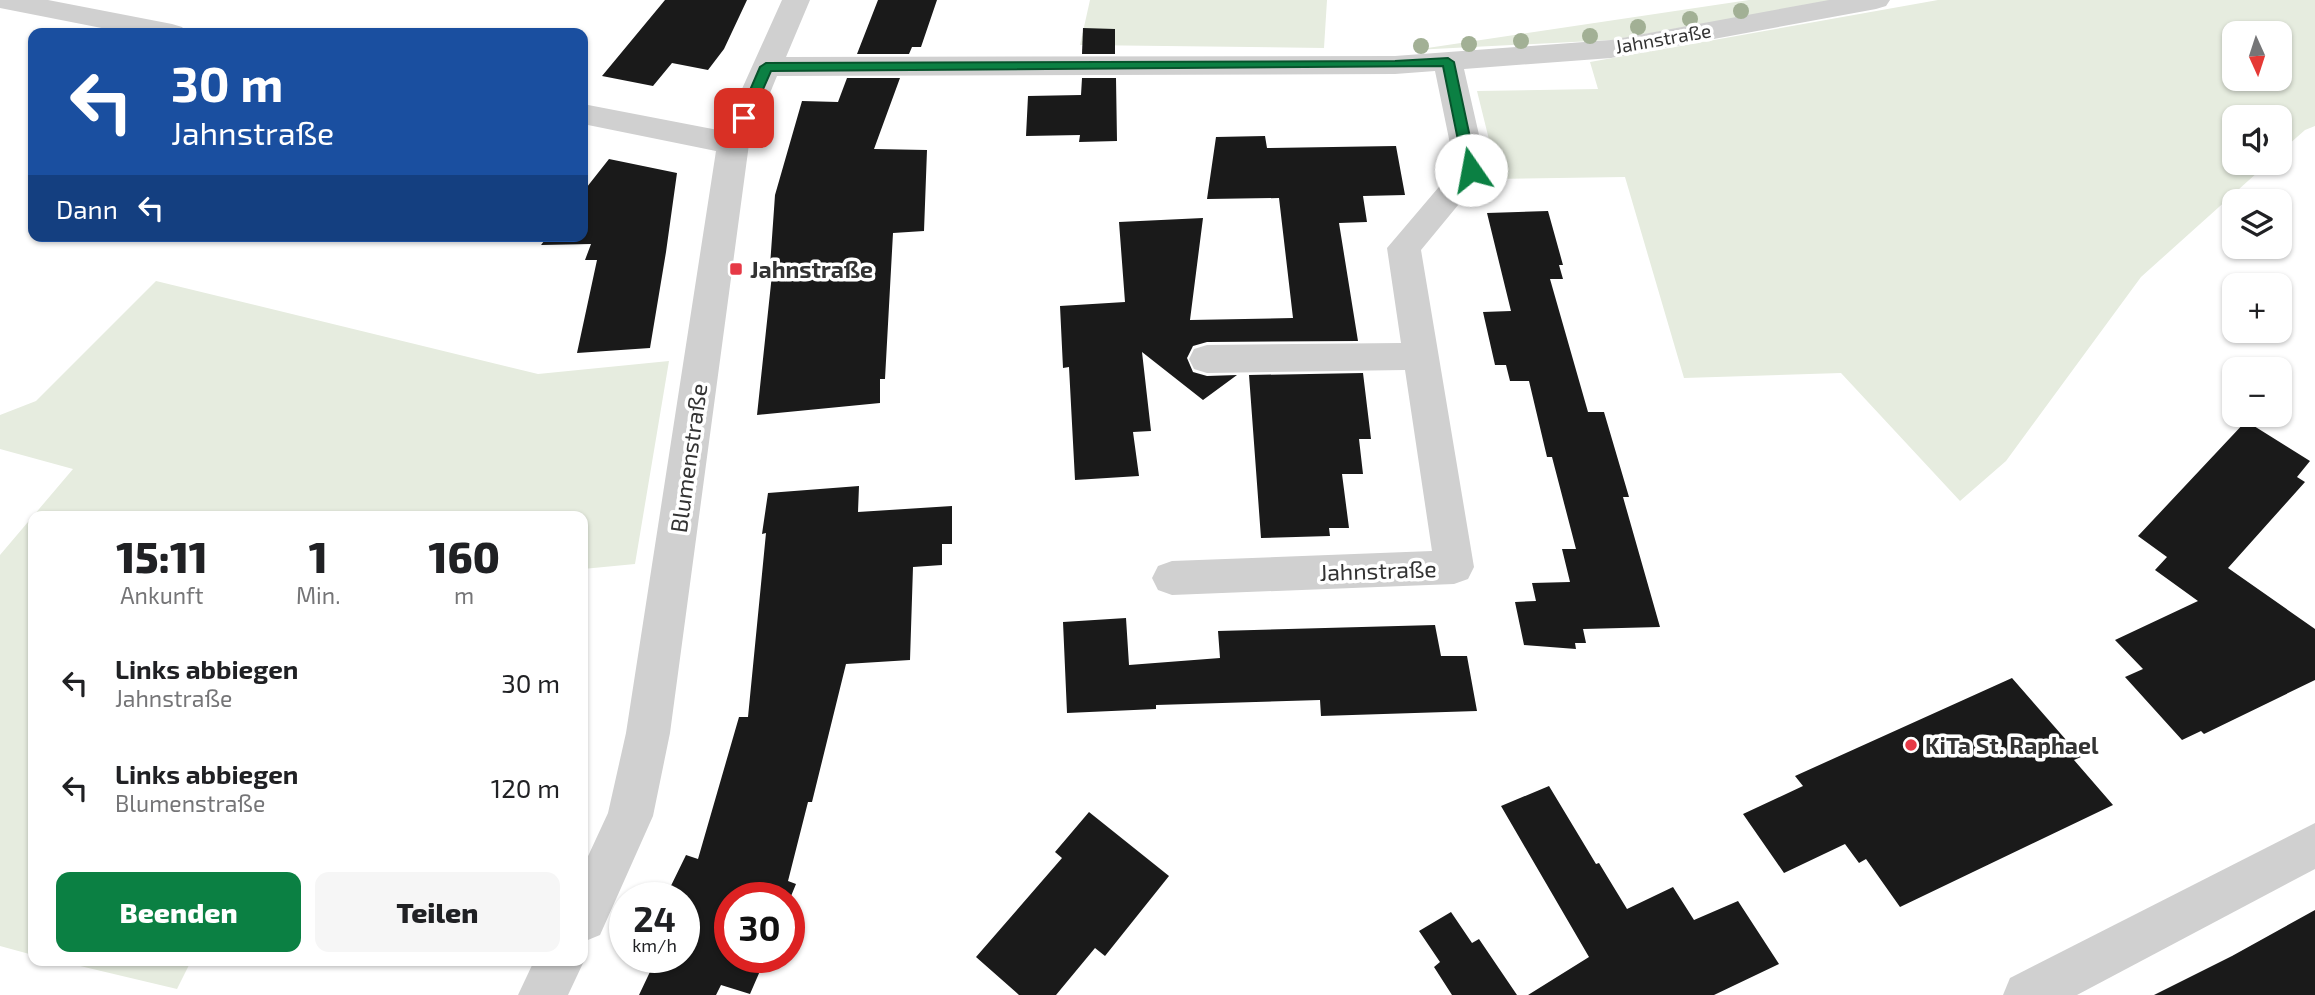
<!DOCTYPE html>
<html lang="de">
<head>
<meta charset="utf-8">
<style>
  :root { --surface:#fff; --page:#f6f6f6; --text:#202124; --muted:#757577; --accent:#0b8043 }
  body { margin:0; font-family:"Exo 2",sans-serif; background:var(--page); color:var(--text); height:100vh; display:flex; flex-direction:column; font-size:26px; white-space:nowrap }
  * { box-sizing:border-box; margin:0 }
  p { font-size:23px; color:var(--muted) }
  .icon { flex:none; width:38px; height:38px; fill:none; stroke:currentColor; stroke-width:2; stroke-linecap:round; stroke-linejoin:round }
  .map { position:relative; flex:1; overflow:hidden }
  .panel { position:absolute; left:28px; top:511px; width:560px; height:455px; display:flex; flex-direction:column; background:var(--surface); border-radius:14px; box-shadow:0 2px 5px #0004 }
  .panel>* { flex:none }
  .banner { position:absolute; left:28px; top:28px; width:560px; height:214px; border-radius:14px; box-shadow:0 2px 5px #0004; background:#1a4fa0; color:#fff; overflow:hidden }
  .needle { width:46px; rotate:177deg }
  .tools { position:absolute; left:2222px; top:21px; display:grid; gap:14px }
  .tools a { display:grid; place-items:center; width:70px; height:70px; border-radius:14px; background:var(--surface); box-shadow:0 2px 5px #0004; font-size:35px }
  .speed { position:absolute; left:609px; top:882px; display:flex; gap:14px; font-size:35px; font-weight:700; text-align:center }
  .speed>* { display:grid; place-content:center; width:91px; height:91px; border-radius:50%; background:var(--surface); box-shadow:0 2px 5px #0004; line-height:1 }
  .speed small { font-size:18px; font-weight:400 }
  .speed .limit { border:10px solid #d22; background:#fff; color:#111 }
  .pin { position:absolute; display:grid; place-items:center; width:60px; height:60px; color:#fff; margin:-30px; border-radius:14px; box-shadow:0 4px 10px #0006 }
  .me { position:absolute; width:77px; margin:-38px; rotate:348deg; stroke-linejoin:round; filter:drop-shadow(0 0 5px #0008) }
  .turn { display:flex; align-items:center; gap:24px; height:147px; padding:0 28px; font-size:32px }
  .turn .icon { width:91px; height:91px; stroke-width:2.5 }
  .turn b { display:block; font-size:49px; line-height:60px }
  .then { display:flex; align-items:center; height:66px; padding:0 28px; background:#0003; gap:14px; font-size:26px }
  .eta { display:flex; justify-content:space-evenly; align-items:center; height:119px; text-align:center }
  .eta b { font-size:42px; font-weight:800; line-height:49px }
  .button { display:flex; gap:14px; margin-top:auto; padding:14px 28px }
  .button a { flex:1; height:80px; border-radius:14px; background:var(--accent); color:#fff; font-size:28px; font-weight:800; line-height:80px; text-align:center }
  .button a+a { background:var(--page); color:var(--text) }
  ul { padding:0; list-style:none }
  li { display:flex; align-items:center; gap:21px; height:105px; padding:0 28px }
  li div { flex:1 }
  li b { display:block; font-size:26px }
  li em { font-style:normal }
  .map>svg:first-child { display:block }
  .green { fill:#e6ecdf; fill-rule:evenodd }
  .building { fill:#1a1a1a }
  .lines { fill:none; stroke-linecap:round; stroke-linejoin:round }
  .minor { fill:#d0d0d0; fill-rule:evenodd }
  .tree { fill:#a2b095 }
  .route { fill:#0b8043; stroke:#07532c; stroke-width:2 }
  .poi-dot { fill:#e63946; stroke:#fff; stroke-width:2.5 }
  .labels { text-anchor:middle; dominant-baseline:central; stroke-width:7; stroke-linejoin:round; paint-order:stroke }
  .far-street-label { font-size:19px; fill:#333; stroke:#fff }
  .poi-label { font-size:23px; font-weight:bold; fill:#333; stroke:#fff; text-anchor:start }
  .street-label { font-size:23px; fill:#333; stroke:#fff }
</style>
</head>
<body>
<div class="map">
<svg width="2315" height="995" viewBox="0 0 2315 995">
  <rect width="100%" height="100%" fill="#fff"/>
  <g class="green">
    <polygon points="1090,0 1327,0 1324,48 1080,45"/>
    <polygon points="1749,0 1838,0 1612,40 1414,50"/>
    <path d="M1938,0H2315V126L2305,130L2280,152V117H2235V163H2268L2141,277L2006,461L1960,501L1841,373L1684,378L1625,177L1491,179L1497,172L1477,91L1598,89L1590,62ZM2280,33V79H2235V33Z"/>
    <polygon points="156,281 538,374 669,361 635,564 583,569 583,516 33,516 33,955 0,946 0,555 73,469 0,449 0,415 36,401"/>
    <polygon points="59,961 191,961 177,989"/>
  </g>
  <g class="building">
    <polygon points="665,0 747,0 724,49 708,70 672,63 653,86 602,76"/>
    <polygon points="878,0 937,0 921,47 912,47 909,54 857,54"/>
    <polygon points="1083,28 1115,29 1115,54 1082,54"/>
    <polygon points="847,78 900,78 874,149 927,150 924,231 893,233 885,379 880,379 880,403 757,415 773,265 770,266 775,195 802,101 838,102"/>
    <polygon points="1082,78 1116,78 1117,141 1079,142 1080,135 1026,136 1028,96 1081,95"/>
    <polygon points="1265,136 1267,148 1396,146 1405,195 1363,196 1367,222 1339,223 1358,341 1207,342 1193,346 1187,358 1193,372 1207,376 1237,375 1203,400 1142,352 1151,431 1133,432 1139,476 1075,480 1069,367 1063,368 1060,306 1125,302 1119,222 1203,218 1190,320 1293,318 1279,198 1207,199 1216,137"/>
    <polygon points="609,159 677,173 666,252 650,348 577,353 597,260 585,260 591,244 541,245 548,236 583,236 583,192"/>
    <polygon points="1548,211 1563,265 1559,265 1563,279 1550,279 1588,412 1604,412 1629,497 1623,497 1660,627 1583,629 1586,643 1575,643 1576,649 1524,645 1515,602 1536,601 1532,583 1570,582 1562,549 1576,549 1552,457 1547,457 1529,381 1510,381 1506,365 1495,365 1483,312 1511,311 1487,213"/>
    <polygon points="1363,373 1371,439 1359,439 1363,474 1342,474 1349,528 1329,528 1330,536 1261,538 1249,375"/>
    <polygon points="2246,421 2310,461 2297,477 2305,482 2228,568 2315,629 2315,680 2204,734 2201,731 2182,740 2125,677 2143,669 2115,640 2198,601 2155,570 2167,557 2138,536"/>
    <polygon points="859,486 858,512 952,506 952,544 942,544 942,565 913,567 910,660 846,664 812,802 808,802 788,881 796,884 789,901 789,898 730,898 730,957 766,957 750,994 721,985 716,995 639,995 657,957 684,957 684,898 665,898 686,855 698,859 739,717 748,717 766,533 762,534 768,493"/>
    <polygon points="1126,618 1129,665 1220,658 1218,631 1435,625 1441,656 1467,656 1477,711 1321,716 1320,700 1156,705 1156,709 1067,713 1063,622"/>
    <polygon points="2012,678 2081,757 2074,760 2113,805 1900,907 1866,859 1859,863 1845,844 1784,873 1743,814 1803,786 1795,776"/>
    <polygon points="1549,786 1596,864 1599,863 1627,909 1673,887 1694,920 1738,901 1779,964 1714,995 1528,995 1589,957 1501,806"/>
    <polygon points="1089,812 1169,876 1105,956 1095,948 1056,995 1019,995 976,957 1062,858 1055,852"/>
    <polygon points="2315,910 2315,995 2154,995 2232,956"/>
    <polygon points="1451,912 1472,943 1479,939 1517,995 1452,995 1434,967 1440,962 1419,931"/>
  </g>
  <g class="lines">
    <g class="minor">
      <polygon points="0,0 48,0 172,24 182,27 187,33 127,33 0,8"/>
      <polygon points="782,0 810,0 786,57 1395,56 1611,40 1829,0 1890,0 1886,6 1876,9 1611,58 1464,69 1487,170 1421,250 1474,567 1468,579 1454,584 1172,595 1158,590 1152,578 1158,566 1172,561 1432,551 1405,370 1207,373 1194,369 1189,359 1194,349 1207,345 1401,343 1387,248 1455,168 1435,71 1395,74 777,76 749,144 670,733 653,816 600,935 583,942 583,867 608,813 626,733 716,151 583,124 583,104 723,131"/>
      <polygon points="2315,823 2315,869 2077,995 2003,995 2010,978"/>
      <polygon points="583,958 584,961 568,995 518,995 534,961 583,961"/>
    </g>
  </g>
  <g class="tree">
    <circle cx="1741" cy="11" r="8"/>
    <circle cx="1690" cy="19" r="8"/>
    <circle cx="1638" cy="27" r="8"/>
    <circle cx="1590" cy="36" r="8"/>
    <circle cx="1521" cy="41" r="8"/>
    <circle cx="1469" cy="44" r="8"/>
    <circle cx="1421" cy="46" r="8"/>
  </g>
  <polygon class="route" points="1448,58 1454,62 1477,170 1471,175 1464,170 1443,66 771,71 749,121 744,123 738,118 760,67 766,63 1395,61"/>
  <g class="poi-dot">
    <rect x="729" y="262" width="14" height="14" rx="3.5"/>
    <circle cx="1911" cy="745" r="7"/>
  </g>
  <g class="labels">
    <g class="far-street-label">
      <text transform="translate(1663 38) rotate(-10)">Jahnstraße</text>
    </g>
    <g class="poi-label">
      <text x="750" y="269">Jahnstraße</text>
      <text x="1925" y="745">KiTa St. Raphael</text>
    </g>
    <g class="street-label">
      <text transform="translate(688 458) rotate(-82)">Blumenstraße</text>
      <text transform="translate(1378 570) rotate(-2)">Jahnstraße</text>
    </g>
  </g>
</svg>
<div class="tools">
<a><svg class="needle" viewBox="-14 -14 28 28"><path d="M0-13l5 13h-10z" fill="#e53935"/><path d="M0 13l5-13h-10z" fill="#757577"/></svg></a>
<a><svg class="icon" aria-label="sound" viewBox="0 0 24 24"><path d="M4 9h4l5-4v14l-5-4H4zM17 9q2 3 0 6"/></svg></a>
<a><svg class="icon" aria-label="layers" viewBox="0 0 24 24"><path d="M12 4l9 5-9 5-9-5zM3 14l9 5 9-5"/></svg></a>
<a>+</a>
<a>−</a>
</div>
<div class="speed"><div>24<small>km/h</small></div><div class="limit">30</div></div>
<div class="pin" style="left:744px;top:118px;background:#d93025"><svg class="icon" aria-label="arrive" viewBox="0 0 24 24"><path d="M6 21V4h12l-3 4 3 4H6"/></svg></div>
<svg class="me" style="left:1471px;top:170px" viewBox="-20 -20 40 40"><circle r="19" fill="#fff"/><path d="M0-13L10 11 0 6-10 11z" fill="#0b8043"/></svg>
<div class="banner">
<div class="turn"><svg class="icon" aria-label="left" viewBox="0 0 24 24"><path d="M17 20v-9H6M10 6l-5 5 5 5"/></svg><div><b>30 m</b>Jahnstraße</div></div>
<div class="then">Dann<svg class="icon" aria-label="left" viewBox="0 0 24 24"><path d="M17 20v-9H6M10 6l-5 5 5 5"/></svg></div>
</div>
<section class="panel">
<div class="eta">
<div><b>15:11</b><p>Ankunft</p></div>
<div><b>1</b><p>Min.</p></div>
<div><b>160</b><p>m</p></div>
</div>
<ul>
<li><svg class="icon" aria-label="left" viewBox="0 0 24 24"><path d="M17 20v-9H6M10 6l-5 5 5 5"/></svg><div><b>Links abbiegen</b><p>Jahnstraße</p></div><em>30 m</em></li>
<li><svg class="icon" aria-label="left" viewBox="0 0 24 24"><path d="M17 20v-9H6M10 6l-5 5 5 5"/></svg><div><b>Links abbiegen</b><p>Blumenstraße</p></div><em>120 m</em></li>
</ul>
<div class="button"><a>Beenden</a><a>Teilen</a></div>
</section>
</div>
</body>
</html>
